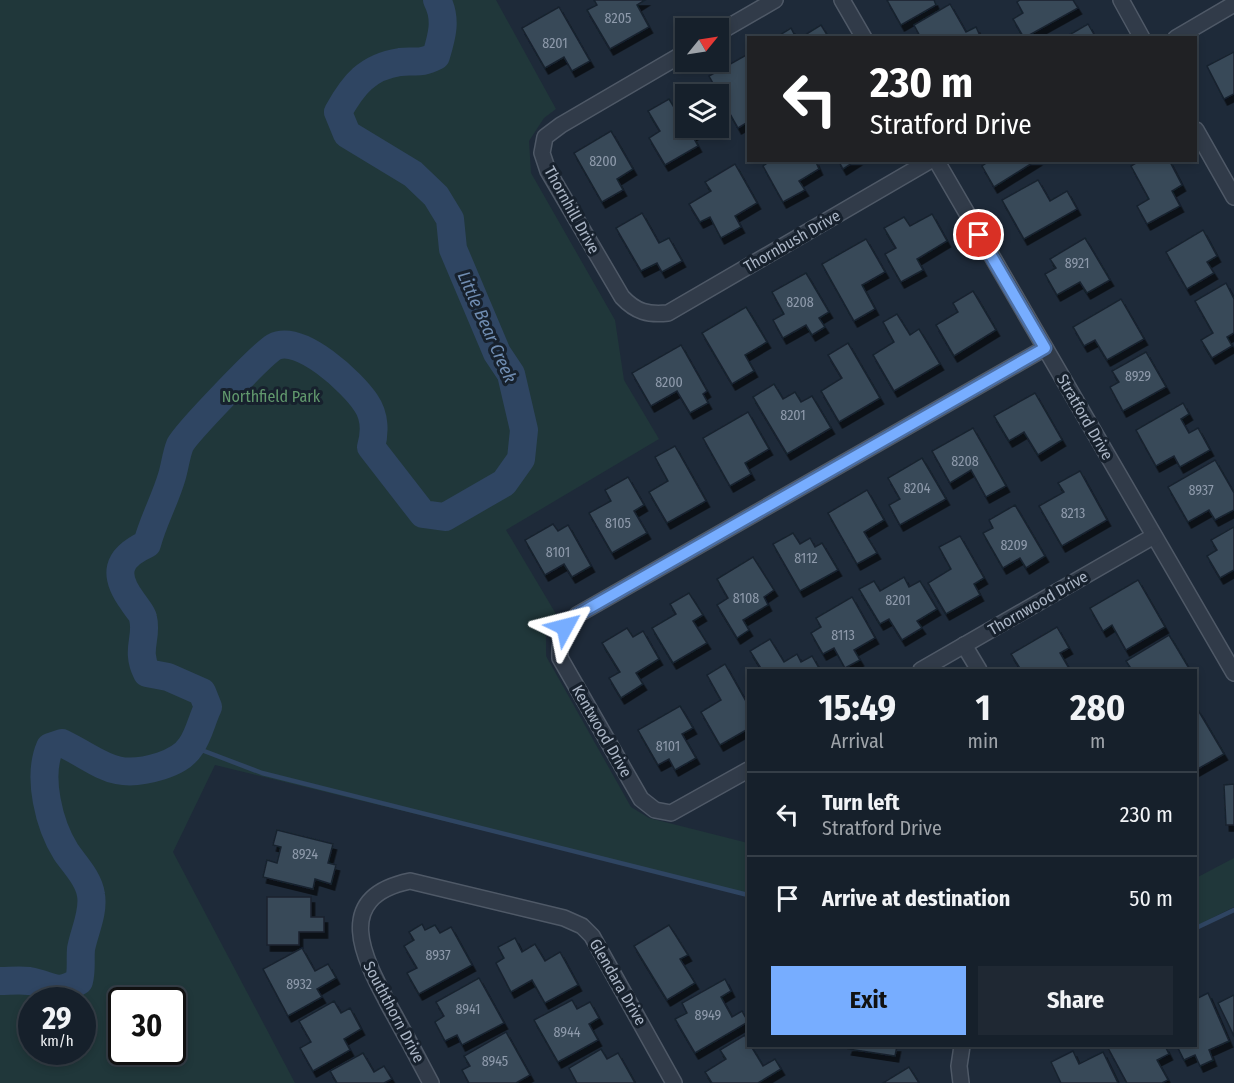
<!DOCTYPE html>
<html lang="en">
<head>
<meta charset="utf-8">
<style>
  :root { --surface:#16202b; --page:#1f2833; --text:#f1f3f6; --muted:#9ea3a9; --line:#353e47; --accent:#77adff }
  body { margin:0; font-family:"Fira Sans Condensed",sans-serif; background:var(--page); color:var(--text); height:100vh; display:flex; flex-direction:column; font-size:22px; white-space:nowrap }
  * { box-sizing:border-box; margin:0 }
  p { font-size:20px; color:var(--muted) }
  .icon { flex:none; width:33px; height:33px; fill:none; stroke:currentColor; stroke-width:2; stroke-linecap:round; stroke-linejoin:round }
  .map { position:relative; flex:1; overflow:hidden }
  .drawer { position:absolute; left:747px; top:669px; width:450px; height:378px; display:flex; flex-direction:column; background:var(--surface); border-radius:0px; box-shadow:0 3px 9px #0003,0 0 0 2px var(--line) }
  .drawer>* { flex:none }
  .guide { position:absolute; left:747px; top:36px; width:450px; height:126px; border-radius:0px; box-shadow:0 3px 9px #0003,0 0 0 2px var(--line); background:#202124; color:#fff; overflow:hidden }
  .needle { width:39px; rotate:60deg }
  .fabs { position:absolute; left:675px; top:18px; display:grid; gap:12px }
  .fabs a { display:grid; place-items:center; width:54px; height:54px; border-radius:0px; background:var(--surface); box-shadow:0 3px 9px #0003,0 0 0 2px var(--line); font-size:30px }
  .speed { position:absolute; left:18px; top:987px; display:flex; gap:12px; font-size:30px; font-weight:700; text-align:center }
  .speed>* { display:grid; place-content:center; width:78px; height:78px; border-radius:50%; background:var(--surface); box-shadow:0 3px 9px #0003,0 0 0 2px var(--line); line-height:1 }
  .speed small { font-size:15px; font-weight:400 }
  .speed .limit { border:3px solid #111; border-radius:9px; background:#fff; color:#111 }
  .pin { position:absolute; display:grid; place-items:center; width:51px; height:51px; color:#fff; margin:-26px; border:3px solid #fff; border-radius:50%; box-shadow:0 2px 6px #0007 }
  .me { position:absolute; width:66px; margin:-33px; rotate:52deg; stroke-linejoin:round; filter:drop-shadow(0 0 4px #0008) }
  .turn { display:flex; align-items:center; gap:21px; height:126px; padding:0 24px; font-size:27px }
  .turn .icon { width:78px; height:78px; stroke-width:2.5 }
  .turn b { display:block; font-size:42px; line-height:51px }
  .eta { display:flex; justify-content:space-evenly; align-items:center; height:102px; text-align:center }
  .eta b { font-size:36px; font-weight:700; line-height:42px }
  .action { display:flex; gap:12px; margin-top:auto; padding:12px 24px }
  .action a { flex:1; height:69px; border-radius:0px; background:var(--accent); color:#111; font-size:24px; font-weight:700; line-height:69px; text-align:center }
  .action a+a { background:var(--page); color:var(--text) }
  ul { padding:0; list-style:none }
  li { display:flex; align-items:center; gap:18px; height:84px; padding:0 24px; border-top:2px solid var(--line) }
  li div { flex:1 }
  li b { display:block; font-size:22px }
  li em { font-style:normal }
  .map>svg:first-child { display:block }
  .green { fill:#20373a; fill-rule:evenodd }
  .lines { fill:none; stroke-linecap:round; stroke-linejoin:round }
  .stream { stroke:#2f4562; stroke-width:4.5 }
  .river { stroke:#2f4562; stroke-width:28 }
  .building { fill:#394859; stroke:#19232f; stroke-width:1.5; filter:url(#shadow) }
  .street-casing { stroke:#4f5967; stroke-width:18 }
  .street { stroke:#313b49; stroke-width:15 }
  .route-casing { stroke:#4d70a6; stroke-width:15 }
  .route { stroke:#77adff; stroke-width:10 }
  .labels { text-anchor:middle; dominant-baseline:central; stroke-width:6; stroke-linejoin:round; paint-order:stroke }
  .number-label { font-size:14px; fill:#8e9aab }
  .street-label { font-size:16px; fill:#abb6c6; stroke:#17212d }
  .park-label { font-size:16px; fill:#61986d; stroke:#17212d }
  .water-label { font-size:18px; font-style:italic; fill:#708db2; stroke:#17212d }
</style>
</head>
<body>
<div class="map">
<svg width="1234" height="1083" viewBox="0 0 1234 1083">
  <defs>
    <filter id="shadow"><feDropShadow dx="3.5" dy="6" stdDeviation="0" flood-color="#0009"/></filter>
  </defs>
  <rect width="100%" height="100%" fill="#1e2a39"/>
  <g class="green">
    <path d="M0,0H496L556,109L544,118L529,141L531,173L615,320L624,380L659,439L506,530L556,614L546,635V656L631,807L649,818L748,843V895L215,765L173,852L295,1083H0ZM32,1000H82V1052H32ZM122,1000H172V1052H122Z"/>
    <polygon points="1234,858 1234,907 1196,926 1196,878"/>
  </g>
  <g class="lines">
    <g class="stream">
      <polyline points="191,746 262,773 748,895"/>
      <polyline points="1196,928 1234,910"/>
    </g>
    <path class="river" d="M0,981C9,981 20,980 29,981C52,985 56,996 79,981C82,970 80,960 81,949C84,932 94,913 91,895C89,879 75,865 66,852C49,825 37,777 50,747L62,743C103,763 113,781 161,766C173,762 184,757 191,746C199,735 202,719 208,707L202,692L168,677L147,673C135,649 148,638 143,618C142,613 136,607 133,602C113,575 116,558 147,544C153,521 165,500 172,476C175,466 176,455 180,445C186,433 262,354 274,347C300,333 353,383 366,403C375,416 375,433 371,447L423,514L445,517L504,483L521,459L524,430L511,374L497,353L453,249L450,219L436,196L413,174L347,134L338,112C353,85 367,67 400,62C417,60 418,65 436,56C442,36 447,19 437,0"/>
  </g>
  <g class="building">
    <polygon points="594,0 645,0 637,5 649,27 610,49 587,10 597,5"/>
    <polygon points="887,0 934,0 936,5 901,25"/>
    <polygon points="1020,0 1073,0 1078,8 1024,38 1013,19 1023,13 1017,2"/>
    <polygon points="950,4 966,32 976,27 981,38 921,38 914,25"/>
    <polygon points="559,7 590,61 572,71 564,57 545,68 522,28"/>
    <polygon points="1088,24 1096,38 1064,38"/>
    <polygon points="821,25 829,38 800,38"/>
    <polygon points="791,28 796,38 775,38"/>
    <polygon points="1234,52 1234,94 1224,99 1207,66"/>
    <polygon points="748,54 748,122 738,128 709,76"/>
    <polygon points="669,99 675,109 686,103 686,128 705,128 692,135 698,146 665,165 649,138 660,131 648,111"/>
    <polygon points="611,131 633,169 617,179 623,190 602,202 574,153"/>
    <polygon points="772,160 815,160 819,169 799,181 805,190 783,202 763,166"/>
    <polygon points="838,160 857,160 843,169"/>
    <polygon points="1037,160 994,187 982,166 991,160"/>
    <polygon points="1141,160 1169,160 1182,185 1172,191 1180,206 1147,224 1137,206 1149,199 1131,166"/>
    <polygon points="735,164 757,203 735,216 741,227 721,238 710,217 700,222 689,204 711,191 705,182"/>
    <polygon points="1038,180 1050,201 1067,191 1077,209 1024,239 1002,200"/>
    <polygon points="642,213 659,243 669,238 682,261 662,272 657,263 641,271 616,228"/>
    <polygon points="932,214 947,241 917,259 923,270 901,282 885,254 896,248 884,228 904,217 910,226"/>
    <polygon points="1203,230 1217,256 1207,262 1214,273 1187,289 1166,252"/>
    <polygon points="1085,238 1110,280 1087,293 1080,282 1057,295 1045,274 1056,268 1050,259"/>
    <polygon points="866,239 885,272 862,285 875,309 854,321 822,264"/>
    <polygon points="806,273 829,312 819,318 825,327 812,335 806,325 783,338 773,320 784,314 772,292"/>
    <polygon points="1226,283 1234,299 1234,333 1227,337 1232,346 1212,358 1201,340 1213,333 1195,301"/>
    <polygon points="973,291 996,330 954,356 936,325 958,312 953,303"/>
    <polygon points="1121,299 1144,339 1107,360 1095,340 1084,346 1073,327"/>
    <polygon points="746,307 767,342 745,355 754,371 732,384 702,333"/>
    <polygon points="897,314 910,335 919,329 940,364 894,391 873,355 894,342 883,322"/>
    <polygon points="848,343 880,398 839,422 821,391 842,378 828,355"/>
    <polygon points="681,345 707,391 703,394 708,403 690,413 677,391 651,406 632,373"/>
    <polygon points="1146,352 1166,387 1123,411 1110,387 1119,382 1112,371"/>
    <polygon points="774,384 783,399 795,392 801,402 812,396 831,428 787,454 753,397"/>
    <polygon points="1035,393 1062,440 1038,455 1024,432 1009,441 994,416"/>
    <polygon points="1183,403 1189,414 1181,419 1189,433 1198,428 1210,450 1180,467 1174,456 1156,466 1136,430"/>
    <polygon points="748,412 769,449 745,463 751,474 730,486 703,438"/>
    <polygon points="973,428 1006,486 986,497 971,470 950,483 932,451"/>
    <polygon points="675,446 706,501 667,523 649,492 668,481 655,457"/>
    <polygon points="922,458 946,499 900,525 889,505 900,499 888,478"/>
    <polygon points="1215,460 1234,493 1234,510 1215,520 1209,510 1188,522 1168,487"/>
    <polygon points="1080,471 1107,520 1062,546 1039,506 1064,492 1058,483"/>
    <polygon points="628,477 644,505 634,511 647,533 612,553 589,513 611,501 605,490"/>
    <polygon points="867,490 884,520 864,532 877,553 857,564 828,513"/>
    <polygon points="1015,505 1045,556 1026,568 1020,558 1003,568 983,533 993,528 989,520"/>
    <polygon points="553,524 558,531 568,525 591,566 572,577 564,564 545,575 525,540"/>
    <polygon points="1234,527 1234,570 1220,578 1207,556 1217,550 1211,540"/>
    <polygon points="793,533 800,544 810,538 815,547 822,543 838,570 800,591 773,544"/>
    <polygon points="960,536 984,578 974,584 980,595 946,614 928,583 951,569 939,547"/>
    <polygon points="753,557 774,590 764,597 768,605 743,620 749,630 737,638 717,605 728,598 717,579"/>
    <polygon points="904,577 909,587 920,581 937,609 917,621 922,628 902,640 889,619 880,624 859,589 874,581 880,591"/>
    <polygon points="1138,580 1165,627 1126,650 1112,625 1103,631 1090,608"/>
    <polygon points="689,593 703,615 693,621 707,643 673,663 652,628 676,614 670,604"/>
    <polygon points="852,597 875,638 854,650 860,660 845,668 834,648 823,654 811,633 821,627 816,618"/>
    <polygon points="1057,627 1069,648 1060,653 1070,670 1021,670 1011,654"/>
    <polygon points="627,628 633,637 643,631 659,659 636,673 643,684 621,698 609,678 620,672 602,643"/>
    <polygon points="1169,635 1190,670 1132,670 1126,661"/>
    <polygon points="770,639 784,662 797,654 801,662 812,656 820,670 762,670 750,651"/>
    <polygon points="725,664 748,705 748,729 720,745 701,712 721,700 707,675"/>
    <polygon points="680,706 693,728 682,734 696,758 675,770 669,759 658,765 638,730"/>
    <polygon points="1198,710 1224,754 1196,770 1196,711"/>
    <polygon points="1234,784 1234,825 1226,825 1224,785"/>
    <polygon points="277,830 333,844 328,863 336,865 331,884 315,879 313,889 263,877 267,860 277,863 281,847 273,845"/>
    <polygon points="267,897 311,897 311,917 324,917 324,932 299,932 299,945 267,945"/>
    <polygon points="422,924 425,930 435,925 440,933 451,927 472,965 419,994 407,973 417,968 404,946 414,940 409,932"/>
    <polygon points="669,925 688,955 680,959 695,983 667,1000 634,946"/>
    <polygon points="515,938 522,952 535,944 545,961 560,952 578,985 545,1003 532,980 511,992 496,963 504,958 498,947"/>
    <polygon points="302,948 315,971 328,964 336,978 317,989 322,997 288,1016 263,969"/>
    <polygon points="479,978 504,1023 462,1045 457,1035 445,1041 435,1022 444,1016 436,1002"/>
    <polygon points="725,979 731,991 721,997 732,1017 742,1011 748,1022 695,1053 675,1019 687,1013 682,1003"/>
    <polygon points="1208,993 1229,1041 1209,1050 1213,1060 1200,1066 1195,1055 1184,1060 1177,1046 1196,1046 1196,999"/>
    <polygon points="1234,995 1234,1036 1218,1003"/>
    <polygon points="572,1000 577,1009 590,1002 599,1018 589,1024 598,1040 558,1062 534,1020"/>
    <polygon points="334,1001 341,1013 350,1008 361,1029 344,1039 350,1050 313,1071 300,1048 311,1042 299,1021"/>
    <polygon points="506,1032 530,1075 516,1083 469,1083 462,1070 470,1066 464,1056"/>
    <polygon points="745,1035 748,1046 751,1046 763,1066 775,1059 781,1069 758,1083 712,1083 705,1072 726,1059 720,1050"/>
    <polygon points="849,1046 897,1046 895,1056 848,1049"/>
    <polygon points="1107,1046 1165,1046 1169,1054 1157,1060 1168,1080 1162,1083 1127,1083"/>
    <polygon points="601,1049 607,1059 618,1053 635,1083 577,1083 569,1068"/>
    <polygon points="1073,1051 1079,1064 1103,1052 1118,1083 1061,1083 1051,1062"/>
    <polygon points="363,1053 374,1072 384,1066 392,1079 384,1083 337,1083 330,1071"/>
    <polygon points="909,1067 919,1083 883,1083"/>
  </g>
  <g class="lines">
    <g class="street-casing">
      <g id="street">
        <polyline points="842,0 864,38"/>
        <polyline points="1121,0 1142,38"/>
        <polyline points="718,33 775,0"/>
        <polyline points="1176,38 1234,4"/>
        <path d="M686,52L561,125L545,137L542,153L548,171L622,297C636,312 648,315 668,313L931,160"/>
        <polyline points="1196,130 1234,197"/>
        <polyline points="936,160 1234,673"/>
        <polyline points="964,645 979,670"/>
        <polyline points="921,670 1154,536"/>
        <path d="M748,770L671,813L655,810L641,799L560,658C559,639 564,629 577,615L1045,348"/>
        <path d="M431,1083C418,1058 405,1034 391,1009C366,962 329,898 410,881L564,918L582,926L592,936L674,1083"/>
        <polyline points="961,1083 959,1066 962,1046"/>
      </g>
    </g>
    <use href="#street" class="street"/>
  </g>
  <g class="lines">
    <g class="route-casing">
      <polyline id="route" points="565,627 577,615 1045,348 979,235"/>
    </g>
    <use href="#route" class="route"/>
  </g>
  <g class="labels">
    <g class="number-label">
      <text x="618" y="18">8205</text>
      <text x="555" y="43">8201</text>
      <text x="603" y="161">8200</text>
      <text x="1077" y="263">8921</text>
      <text x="800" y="302">8208</text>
      <text x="1138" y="376">8929</text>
      <text x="669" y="382">8200</text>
      <text x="793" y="415">8201</text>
      <text x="965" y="461">8208</text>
      <text x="917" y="488">8204</text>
      <text x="1201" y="490">8937</text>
      <text x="1073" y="513">8213</text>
      <text x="618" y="523">8105</text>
      <text x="1014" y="545">8209</text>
      <text x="558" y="552">8101</text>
      <text x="806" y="558">8112</text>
      <text x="746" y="598">8108</text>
      <text x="898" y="600">8201</text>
      <text x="843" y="635">8113</text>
      <text x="668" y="746">8101</text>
      <text x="305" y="854">8924</text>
      <text x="438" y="955">8937</text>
      <text x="299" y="984">8932</text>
      <text x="468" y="1009">8941</text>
      <text x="708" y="1015">8949</text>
      <text x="567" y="1032">8944</text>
      <text x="495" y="1061">8945</text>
    </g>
    <g class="street-label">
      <text transform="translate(572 210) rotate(61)">Thornhill Drive</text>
      <text transform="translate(792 241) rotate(-30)">Thornbush Drive</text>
      <text transform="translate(1085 417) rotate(60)">Stratford Drive</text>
      <text transform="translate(1038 603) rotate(-30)">Thornwood Drive</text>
      <text transform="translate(602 731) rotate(60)">Kentwood Drive</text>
      <text transform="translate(618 982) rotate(60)">Glendara Drive</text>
      <text transform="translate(394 1012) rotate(62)">Souththorn Drive</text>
    </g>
    <g class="park-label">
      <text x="271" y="396">Northfield Park</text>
    </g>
    <g class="water-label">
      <text transform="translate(487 327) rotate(66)">Little Bear Creek</text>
    </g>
  </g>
</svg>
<div class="fabs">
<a><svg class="needle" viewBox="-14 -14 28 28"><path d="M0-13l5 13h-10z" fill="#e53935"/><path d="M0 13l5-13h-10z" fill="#9ea3a9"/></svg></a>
<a><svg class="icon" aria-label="layers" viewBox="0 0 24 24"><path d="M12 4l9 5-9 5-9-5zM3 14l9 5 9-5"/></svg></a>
</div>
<div class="speed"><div>29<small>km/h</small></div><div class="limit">30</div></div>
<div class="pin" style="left:979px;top:235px;background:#d93025"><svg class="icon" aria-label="arrive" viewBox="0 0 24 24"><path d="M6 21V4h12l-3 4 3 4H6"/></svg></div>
<svg class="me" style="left:565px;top:627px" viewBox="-20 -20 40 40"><path d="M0-17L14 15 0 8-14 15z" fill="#77adff" stroke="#fff" stroke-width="4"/></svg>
<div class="guide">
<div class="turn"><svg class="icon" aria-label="left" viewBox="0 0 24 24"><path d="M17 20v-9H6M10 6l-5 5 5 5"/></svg><div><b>230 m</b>Stratford Drive</div></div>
</div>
<section class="drawer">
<div class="eta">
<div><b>15:49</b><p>Arrival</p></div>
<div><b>1</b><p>min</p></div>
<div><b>280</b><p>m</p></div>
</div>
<ul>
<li><svg class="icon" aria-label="left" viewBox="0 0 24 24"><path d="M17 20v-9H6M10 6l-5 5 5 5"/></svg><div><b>Turn left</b><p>Stratford Drive</p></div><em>230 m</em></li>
<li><svg class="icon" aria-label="arrive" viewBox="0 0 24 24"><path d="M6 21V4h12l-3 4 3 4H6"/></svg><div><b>Arrive at destination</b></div><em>50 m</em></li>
</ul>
<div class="action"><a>Exit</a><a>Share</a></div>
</section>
</div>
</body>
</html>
